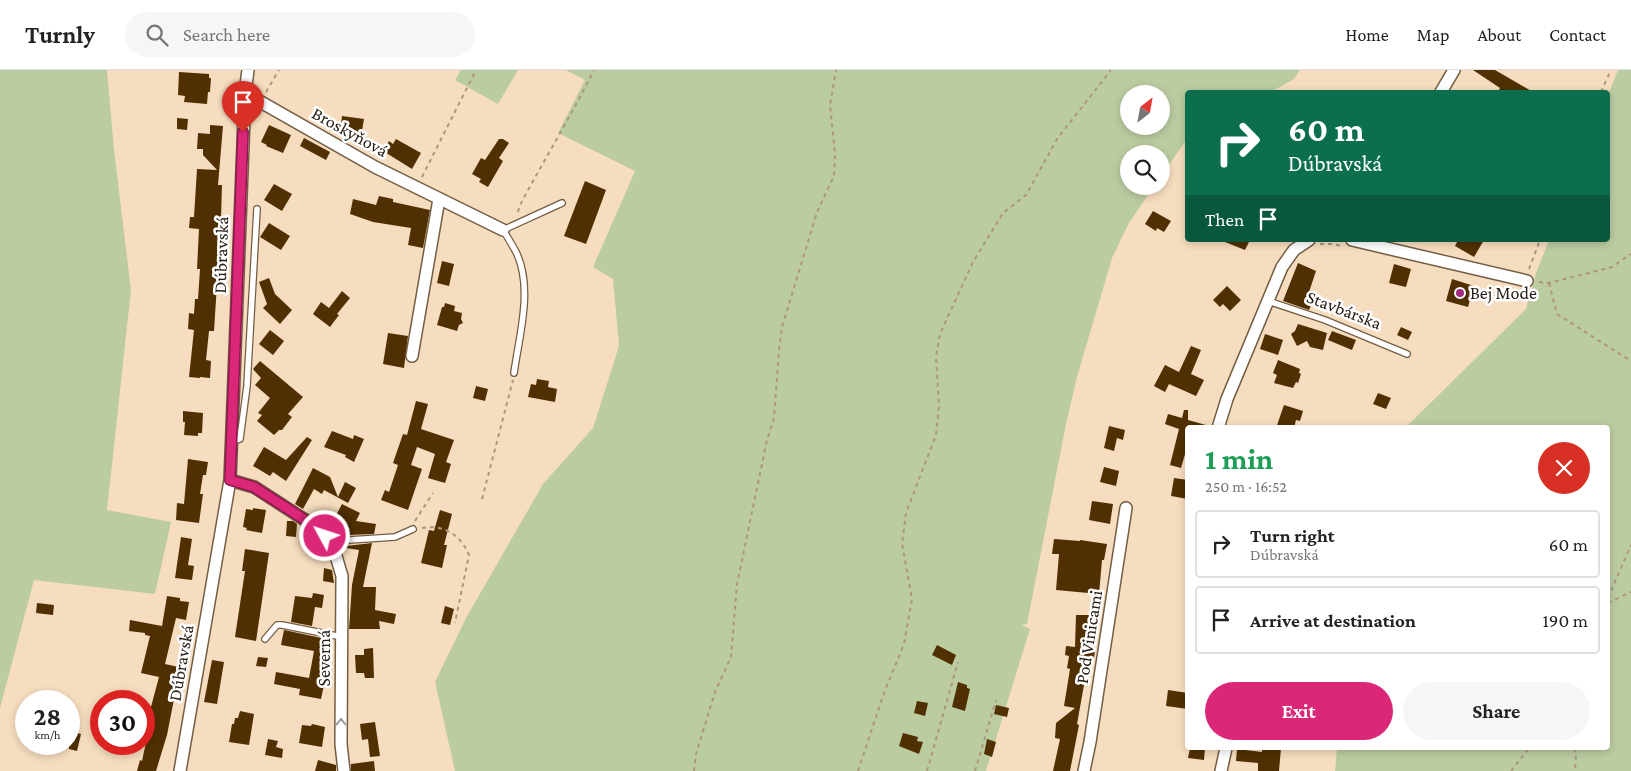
<!DOCTYPE html>
<html lang="en">
<head>
<meta charset="utf-8">
<style>
  :root { --surface:#fff; --page:#f6f6f6; --text:#222; --muted:#767676; --line:#e0e0e0; --accent:#db2777 }
  body { margin:0; font-family:"Crimson Pro",serif; background:var(--page); color:var(--text); height:100vh; display:flex; flex-direction:column; font-size:19px; white-space:nowrap }
  * { box-sizing:border-box; margin:0 }
  p { font-size:16px; color:var(--muted) }
  .icon { flex:none; width:28px; height:28px; fill:none; stroke:currentColor; stroke-width:2; stroke-linecap:round; stroke-linejoin:round }
  .map { position:relative; flex:1; overflow:hidden }
  .drawer { position:absolute; left:1185px; top:355px; width:425px; height:325px; display:flex; flex-direction:column; background:var(--surface); border-radius:5px; box-shadow:0 2px 8px #0003 }
  .drawer>* { flex:none }
  .hud { position:absolute; left:1185px; top:20px; width:425px; height:152px; border-radius:5px; box-shadow:0 2px 8px #0003; background:#0b6e4f; color:#fff; overflow:hidden }
  .needle { width:32px; rotate:31deg }
  .buttons { position:absolute; left:1120px; top:15px; display:grid; gap:10px }
  .buttons a { display:grid; place-items:center; width:50px; height:50px; border-radius:50%; background:var(--surface); box-shadow:0 2px 8px #0003; font-size:25px }
  .speed { position:absolute; left:15px; top:620px; display:flex; gap:10px; font-size:25px; font-weight:700; text-align:center }
  .speed>* { display:grid; place-content:center; width:65px; height:65px; border-radius:50%; background:var(--surface); box-shadow:0 2px 8px #0003; line-height:1 }
  .speed small { font-size:12px; font-weight:400 }
  .speed .limit { border:8px solid #d22; background:#fff; color:#111 }
  .pin { position:absolute; display:grid; place-items:center; width:42px; height:42px; color:#fff; margin:-51px -21px; border-radius:50% 50% 50% 0; rotate:-45deg; box-shadow:0 0 5px #0007 }
  .pin .icon { rotate:45deg }
  .me { position:absolute; width:55px; margin:-28px; rotate:310deg; stroke-linejoin:round; filter:drop-shadow(0 0 4px #0008) }
  .turn { display:flex; align-items:center; gap:18px; height:105px; padding:0 20px; font-size:22px }
  .turn .icon { width:65px; height:65px; stroke-width:2.5 }
  .turn b { display:block; font-size:35px; line-height:42px }
  .then { display:flex; align-items:center; height:48px; padding:0 20px; background:#0003; gap:10px; font-size:19px }
  .round { display:grid; place-items:center; flex:none; width:52px; height:52px; border-radius:26px; background:var(--page) }
  .headline { display:flex; align-items:center; justify-content:space-between; height:85px; padding:0 20px }
  h1 { font-size:30px; font-weight:700; line-height:38px; color:#1e9e55 }
  .button { display:flex; gap:10px; margin-top:auto; padding:10px 20px }
  .button a { flex:1; height:58px; border-radius:30px; background:var(--accent); color:#fff; font-size:20px; font-weight:700; line-height:58px; text-align:center }
  .button a+a { background:var(--page); color:var(--text) }
  ul { padding:0; list-style:none }
  li { display:flex; align-items:center; gap:15px; height:68px; margin:0 10px 8px; padding:0 10px; border:2px solid var(--line); border-radius:5px }
  li div { flex:1 }
  li b { display:block; font-size:19px }
  li em { font-style:normal }
  header { display:flex; align-items:center; gap:30px; box-sizing:border-box; height:70px; padding:0 25px; background:var(--surface); border-bottom:1px solid var(--line) }
  header strong { font-size:24px }
  nav { display:flex; gap:28px; margin-inline-start:auto; font-size:18px }
  .search { width:350px; height:45px; background:var(--page); display:flex; align-items:center; gap:12px; box-sizing:border-box; padding:0 18px; border-radius:28px; color:var(--muted); font-size:19px }
  .map>svg:first-child { display:block }
  .green { fill:#bccca1; fill-rule:evenodd }
  .building { fill:#503000 }
  .lines { fill:none; stroke-linecap:round; stroke-linejoin:round }
  .service-casing { stroke:#735d43; stroke-width:8 }
  .minor-casing { stroke:#735d43; stroke-width:14 }
  .path { stroke:#ab967f; stroke-width:2; stroke-dasharray:4 4; stroke-linecap:butt }
  .service { stroke:#fff; stroke-width:5.5 }
  .minor { stroke:#fff; stroke-width:11 }
  .oneway { stroke:#9d9994 }
  .route-casing { stroke:#8e194d; stroke-width:12 }
  .route { stroke:#db2777; stroke-width:9 }
  .poi-dot { fill:#a22980; stroke:#fff; stroke-width:2 }
  .labels { text-anchor:middle; dominant-baseline:central; stroke-width:5; stroke-linejoin:round; paint-order:stroke }
  .street-label { font-size:18px; fill:#261c11; stroke:#fff }
  .poi-label { font-size:18px; fill:#261c11; stroke:#fff; text-anchor:start }
</style>
</head>
<body>
<header>
<strong>Turnly</strong>
<div class="search"><svg class="icon" aria-label="search" viewBox="0 0 24 24"><circle cx="10" cy="10" r="6"/><path d="M15 15l6 6"/></svg>Search here</div>
<nav><a>Home</a><a>Map</a><a>About</a><a>Contact</a></nav>
</header>
<div class="map">
<svg width="1631" height="701" viewBox="0 0 1631 701">
  <rect width="100%" height="100%" fill="#f7ddbf"/>
  <g class="green">
    <polygon points="0,0 107,0 114,80 131,220 107,440 171,452 155,524 34,510 0,638"/>
    <polygon points="461,0 518,0 498,34 455,10"/>
    <path d="M566,0H1300L1294,9L1271,22H1188L1187,71L1185,72L1161,106V84H1129V116H1154L1129,153L1112,188L1077,307L1066,354L1027,554L1021,555L1030,559L986,701H455L435,612L466,548L543,414L593,358L619,276L613,209L593,197L635,101L558,63L585,10ZM1129,24H1161V56H1129Z"/>
    <polygon points="1618,0 1631,0 1631,701 1335,701 1337,678 1608,678 1608,358 1406,357 1526,239 1536,203 1549,170 1608,170 1608,25"/>
  </g>
  <g class="building">
    <polygon points="1473,0 1495,0 1533,22 1498,22 1500,18"/>
    <polygon points="179,2 209,4 209,8 211,8 210,22 208,22 207,34 184,32 185,26 178,25"/>
    <polygon points="342,46 364,49 361,67 340,64"/>
    <polygon points="177,48 188,49 187,60 177,59"/>
    <polygon points="210,55 223,56 218,115 222,115 221,149 221,160 218,160 217,183 219,183 214,261 209,261 206,290 211,291 210,308 200,307 200,308 189,307 194,260 188,259 189,243 194,244 195,229 198,229 200,199 197,199 199,159 189,158 190,147 194,147 197,99 217,100 203,85 203,79 197,79 198,63 210,64"/>
    <polygon points="269,55 291,65 283,83 266,76 267,75 261,72"/>
    <polygon points="304,68 330,82 326,90 300,76"/>
    <polygon points="396,69 421,83 412,99 383,81 389,71 393,74"/>
    <polygon points="499,69 503,69 509,73 499,88 503,91 488,117 479,112 481,109 472,104 481,88 485,90"/>
    <polygon points="585,111 606,120 586,174 564,166"/>
    <polygon points="274,114 292,124 282,141 264,130"/>
    <polygon points="379,126 393,129 393,132 430,140 423,178 408,175 411,158 373,152 350,144 353,129 376,135"/>
    <polygon points="1153,141 1171,151 1164,162 1157,158 1156,161 1145,154"/>
    <polygon points="269,153 290,166 281,180 260,167"/>
    <polygon points="1220,170 1250,170 1245,180"/>
    <polygon points="1458,170 1484,170 1474,187 1455,176"/>
    <polygon points="442,191 454,194 449,216 437,213"/>
    <polygon points="1298,193 1316,201 1307,228 1313,230 1309,240 1283,231"/>
    <polygon points="1394,194 1411,199 1406,217 1389,213"/>
    <polygon points="269,208 275,224 292,240 280,254 263,238 267,234 259,212"/>
    <polygon points="1452,209 1474,216 1468,237 1446,231"/>
    <polygon points="1227,216 1241,230 1230,241 1223,234 1220,237 1213,230"/>
    <polygon points="342,221 350,228 337,244 339,245 330,257 313,244 321,232 329,238"/>
    <polygon points="445,233 455,236 454,241 462,243 461,249 463,253 459,255 457,261 437,255 442,237 444,237"/>
    <polygon points="1298,254 1327,263 1323,280 1310,277 1307,271 1297,276 1291,264 1295,261"/>
    <polygon points="1401,257 1412,262 1408,270 1397,265"/>
    <polygon points="270,260 284,271 273,285 259,274"/>
    <polygon points="1332,261 1356,270 1352,280 1328,270"/>
    <polygon points="388,263 408,266 404,298 383,294"/>
    <polygon points="1265,264 1283,270 1278,285 1260,279"/>
    <polygon points="1191,276 1201,280 1191,304 1204,310 1196,326 1169,314 1165,322 1154,316 1165,295 1179,302"/>
    <polygon points="1278,290 1300,299 1299,303 1301,304 1298,313 1296,312 1293,318 1274,313 1277,305 1273,303"/>
    <polygon points="260,291 303,327 288,344 292,347 282,360 279,360 274,365 257,351 262,345 258,343 270,328 255,315 261,308 253,299"/>
    <polygon points="537,309 549,311 548,317 557,319 555,332 528,327 531,314 536,315"/>
    <polygon points="476,316 488,319 485,331 473,328"/>
    <polygon points="1378,323 1391,328 1386,339 1373,334"/>
    <polygon points="416,331 428,334 421,359 454,370 446,392 451,394 445,413 428,408 435,384 417,377 411,395 422,399 408,440 381,430 385,420 389,422 398,395 393,393 403,364 407,365"/>
    <polygon points="1284,335 1303,341 1300,351 1296,350 1294,358 1276,358"/>
    <polygon points="1184,340 1188,340 1188,350 1206,355 1205,358 1188,358 1188,374 1181,398 1170,395 1179,359 1165,354 1168,344 1182,348"/>
    <polygon points="183,341 203,343 202,363 198,363 198,366 184,365 185,352 183,352"/>
    <polygon points="1109,356 1125,360 1123,370 1117,368 1114,381 1104,378"/>
    <polygon points="332,361 353,369 354,365 364,369 354,392 345,387 346,385 324,377"/>
    <polygon points="307,367 312,370 286,411 273,402 270,406 253,396 264,377 286,390"/>
    <polygon points="188,389 208,392 206,405 203,405 200,424 203,424 199,453 176,450 177,433 184,434"/>
    <polygon points="1104,397 1119,401 1116,416 1100,412"/>
    <polygon points="313,398 330,407 338,427 345,412 356,418 348,433 324,420 322,424 314,419 303,439 295,434"/>
    <polygon points="1174,408 1188,410 1188,429 1171,426"/>
    <polygon points="1092,431 1113,434 1110,454 1089,450"/>
    <polygon points="342,434 360,443 356,451 376,454 374,464 348,465 324,453 332,453"/>
    <polygon points="253,438 266,440 262,463 246,460 247,458 243,457 246,439 253,440"/>
    <polygon points="440,440 452,444 444,475 447,475 442,498 421,493 429,460 434,461"/>
    <polygon points="287,451 293,451 297,454 296,467 286,466"/>
    <polygon points="181,467 192,469 188,495 194,496 192,510 175,508"/>
    <polygon points="1054,469 1080,471 1080,470 1107,474 1104,490 1102,490 1099,524 1056,520 1059,484 1052,484"/>
    <polygon points="372,473 363,517 376,517 375,540 396,544 394,554 379,551 380,559 349,559 352,515 359,480 346,478 346,476"/>
    <polygon points="245,479 269,483 256,571 235,567 245,501 242,501"/>
    <polygon points="324,498 332,500 334,513 323,511"/>
    <polygon points="313,523 324,525 322,538 315,537 312,556 291,552 295,526 312,528"/>
    <polygon points="167,526 180,528 180,531 189,532 186,550 176,548 165,594 183,598 178,619 176,619 167,665 156,701 137,701 140,690 142,691 151,649 148,648 159,607 141,603 150,566 145,565 145,563 129,561 130,550 162,556"/>
    <polygon points="37,533 54,535 53,545 36,543"/>
    <polygon points="445,536 454,539 450,555 441,553"/>
    <polygon points="1076,545 1093,545 1091,579 1095,580 1094,588 1085,588 1082,614 1084,615 1077,654 1079,655 1070,701 1053,701 1060,669 1055,668 1056,653 1075,638 1064,636 1070,599 1067,598 1069,586 1065,585 1066,576 1075,577"/>
    <polygon points="284,560 331,570 328,586 330,587 321,629 299,625 300,619 274,614 276,602 309,608 314,581 281,575"/>
    <polygon points="937,575 956,585 952,595 932,585"/>
    <polygon points="373,578 374,608 365,608 364,603 356,603 355,585 364,585 364,579"/>
    <polygon points="258,587 268,588 266,597 256,596"/>
    <polygon points="212,590 224,592 217,634 204,632"/>
    <polygon points="958,612 967,615 967,618 970,619 965,641 952,637"/>
    <polygon points="1168,620 1188,623 1188,639 1166,636"/>
    <polygon points="917,631 928,633 925,646 914,643"/>
    <polygon points="996,635 1009,638 1007,647 994,644"/>
    <polygon points="240,641 254,644 249,675 229,672 232,654 234,654 235,648 238,648"/>
    <polygon points="375,652 380,686 370,687 368,669 362,670 360,654"/>
    <polygon points="312,654 325,657 322,677 299,673 302,655 311,656"/>
    <polygon points="69,661 81,664 77,681 69,679"/>
    <polygon points="903,663 918,667 917,671 923,672 919,684 899,676"/>
    <polygon points="268,669 278,671 276,677 283,679 282,688 265,685"/>
    <polygon points="987,669 996,672 992,687 984,684"/>
    <polygon points="1190,678 1205,678 1204,690 1188,688"/>
    <polygon points="1262,678 1281,678 1279,701 1258,701 1258,693 1236,691 1237,679 1262,682"/>
    <polygon points="318,690 336,695 336,701 315,701"/>
    <polygon points="374,691 375,701 351,701 351,694"/>
  </g>
  <g class="lines">
    <g class="service-casing">
      <g id="service">
        <polyline points="1268,231 1325,250 1407,284"/>
        <path d="M514,303C519,266 533,220 517,184C513,176 508,168 503,160L562,133"/>
        <polyline points="231,372 240,369 247,316 257,139"/>
        <polyline points="333,476 349,470 395,467 413,459"/>
        <polyline points="265,569 277,555 282,555 342,567"/>
      </g>
    </g>
    <g class="minor-casing">
      <g id="minor">
        <polyline points="1441,22 1454,0"/>
        <polyline points="245,23 375,97 503,160"/>
        <polyline points="1352,170 1527,211"/>
        <polyline points="412,286 439,129"/>
        <polyline points="1218,358 1227,329 1282,197 1294,180 1309,170"/>
        <polyline points="230,410 254,417 316,457 333,476 342,506 341,674 344,701"/>
        <polyline points="180,701 230,410 245,23 248,0"/>
        <polyline points="1084,701 1090,672 1126,438"/>
        <polyline points="1221,701 1226,678"/>
      </g>
    </g>
    <g class="path">
      <polyline points="266,22 279,0"/>
      <polyline points="1601,22 1611,0"/>
      <polyline points="422,107 476,0"/>
      <path d="M518,142L520,135C544,90 571,46 594,0"/>
      <polyline points="1320,174 1332,174 1343,176"/>
      <polyline points="1529,199 1540,170"/>
      <polyline points="1539,212 1549,213 1612,197 1631,184"/>
      <polyline points="1549,213 1557,244 1631,291"/>
      <polyline points="482,429 513,310"/>
      <polyline points="415,451 433,423"/>
      <path d="M422,458C444,454 461,465 469,485L455,553"/>
      <polyline points="1608,528 1631,475"/>
      <polyline points="1608,533 1631,522"/>
      <polyline points="1574,678 1576,685 1575,701"/>
      <polyline points="694,701 696,684 715,622 731,587 737,514 767,370 774,348 779,280 782,257 817,142 834,106 835,84 830,35 836,0"/>
      <polyline points="858,701 884,623 904,574 912,529 902,474 906,443 936,365 939,336 936,287 940,264 973,192 1003,143 1026,125 1057,69 1111,0"/>
      <polyline points="927,701 958,592"/>
      <polyline points="975,701 996,630"/>
      <polyline points="1511,701 1529,678"/>
    </g>
    <use href="#service" class="service"/>
    <use href="#minor" class="minor"/>
  </g>
  <defs><path id="oneway-chevron" d="M-2-3.5L2.5 0L-2 3.5" fill="none" stroke-width="1.6" stroke-linecap="round" stroke-linejoin="round" transform="scale(1.25)"/></defs>
  <use class="oneway" href="#oneway-chevron" transform="translate(341 652) rotate(-90)"/>
  <g class="lines">
    <g class="route-casing">
      <polyline id="route" points="243,62 230,410 254,417 316,457 325,466"/>
    </g>
    <use href="#route" class="route"/>
  </g>
  <circle class="poi-dot" cx="1460" cy="223" r="5"/>
  <g class="labels">
    <g class="street-label">
      <text transform="translate(350 62) rotate(29)">Broskyňová</text>
      <text transform="translate(221 185) rotate(-88)">Dúbravská</text>
      <text transform="translate(1344 240) rotate(21)">Stavbárska</text>
      <text transform="translate(1089 567) rotate(-81)">Pod Vinicami</text>
      <text transform="translate(324 588) rotate(-90)">Severná</text>
      <text transform="translate(181 593) rotate(-80)">Dúbravská</text>
    </g>
    <g class="poi-label">
      <text x="1470" y="223">Bej Mode</text>
    </g>
  </g>
</svg>
<div class="buttons">
<a><svg class="needle" viewBox="-14 -14 28 28"><path d="M0-13l5 13h-10z" fill="#e53935"/><path d="M0 13l5-13h-10z" fill="#767676"/></svg></a>
<a><svg class="icon" aria-label="search" viewBox="0 0 24 24"><circle cx="10" cy="10" r="6"/><path d="M15 15l6 6"/></svg></a>
</div>
<div class="speed"><div>28<small>km/h</small></div><div class="limit">30</div></div>
<div class="pin" style="left:243px;top:62px;background:#d93025"><svg class="icon" aria-label="arrive" viewBox="0 0 24 24"><path d="M6 21V4h12l-3 4 3 4H6"/></svg></div>
<svg class="me" style="left:325px;top:466px" viewBox="-20 -20 40 40"><circle r="17" fill="#db2777" stroke="#fff" stroke-width="3"/><path d="M0-11L8 9 0 5-8 9z" fill="#fff"/></svg>
<div class="hud">
<div class="turn"><svg class="icon" aria-label="right" viewBox="0 0 24 24"><path d="M7 20v-9h11M14 6l5 5-5 5"/></svg><div><b>60 m</b>Dúbravská</div></div>
<div class="then">Then<svg class="icon" aria-label="arrive" viewBox="0 0 24 24"><path d="M6 21V4h12l-3 4 3 4H6"/></svg></div>
</div>
<section class="drawer">
<div class="headline"><div><h1>1 min</h1><p>250 m · 16:52</p></div><a class="round" style="background:#d93025;color:#fff"><svg class="icon" aria-label="close" viewBox="0 0 24 24"><path d="M6 6l12 12M18 6L6 18"/></svg></a></div>
<ul>
<li><svg class="icon" aria-label="right" viewBox="0 0 24 24"><path d="M7 20v-9h11M14 6l5 5-5 5"/></svg><div><b>Turn right</b><p>Dúbravská</p></div><em>60 m</em></li>
<li><svg class="icon" aria-label="arrive" viewBox="0 0 24 24"><path d="M6 21V4h12l-3 4 3 4H6"/></svg><div><b>Arrive at destination</b></div><em>190 m</em></li>
</ul>
<div class="button"><a>Exit</a><a>Share</a></div>
</section>
</div>
</body>
</html>
